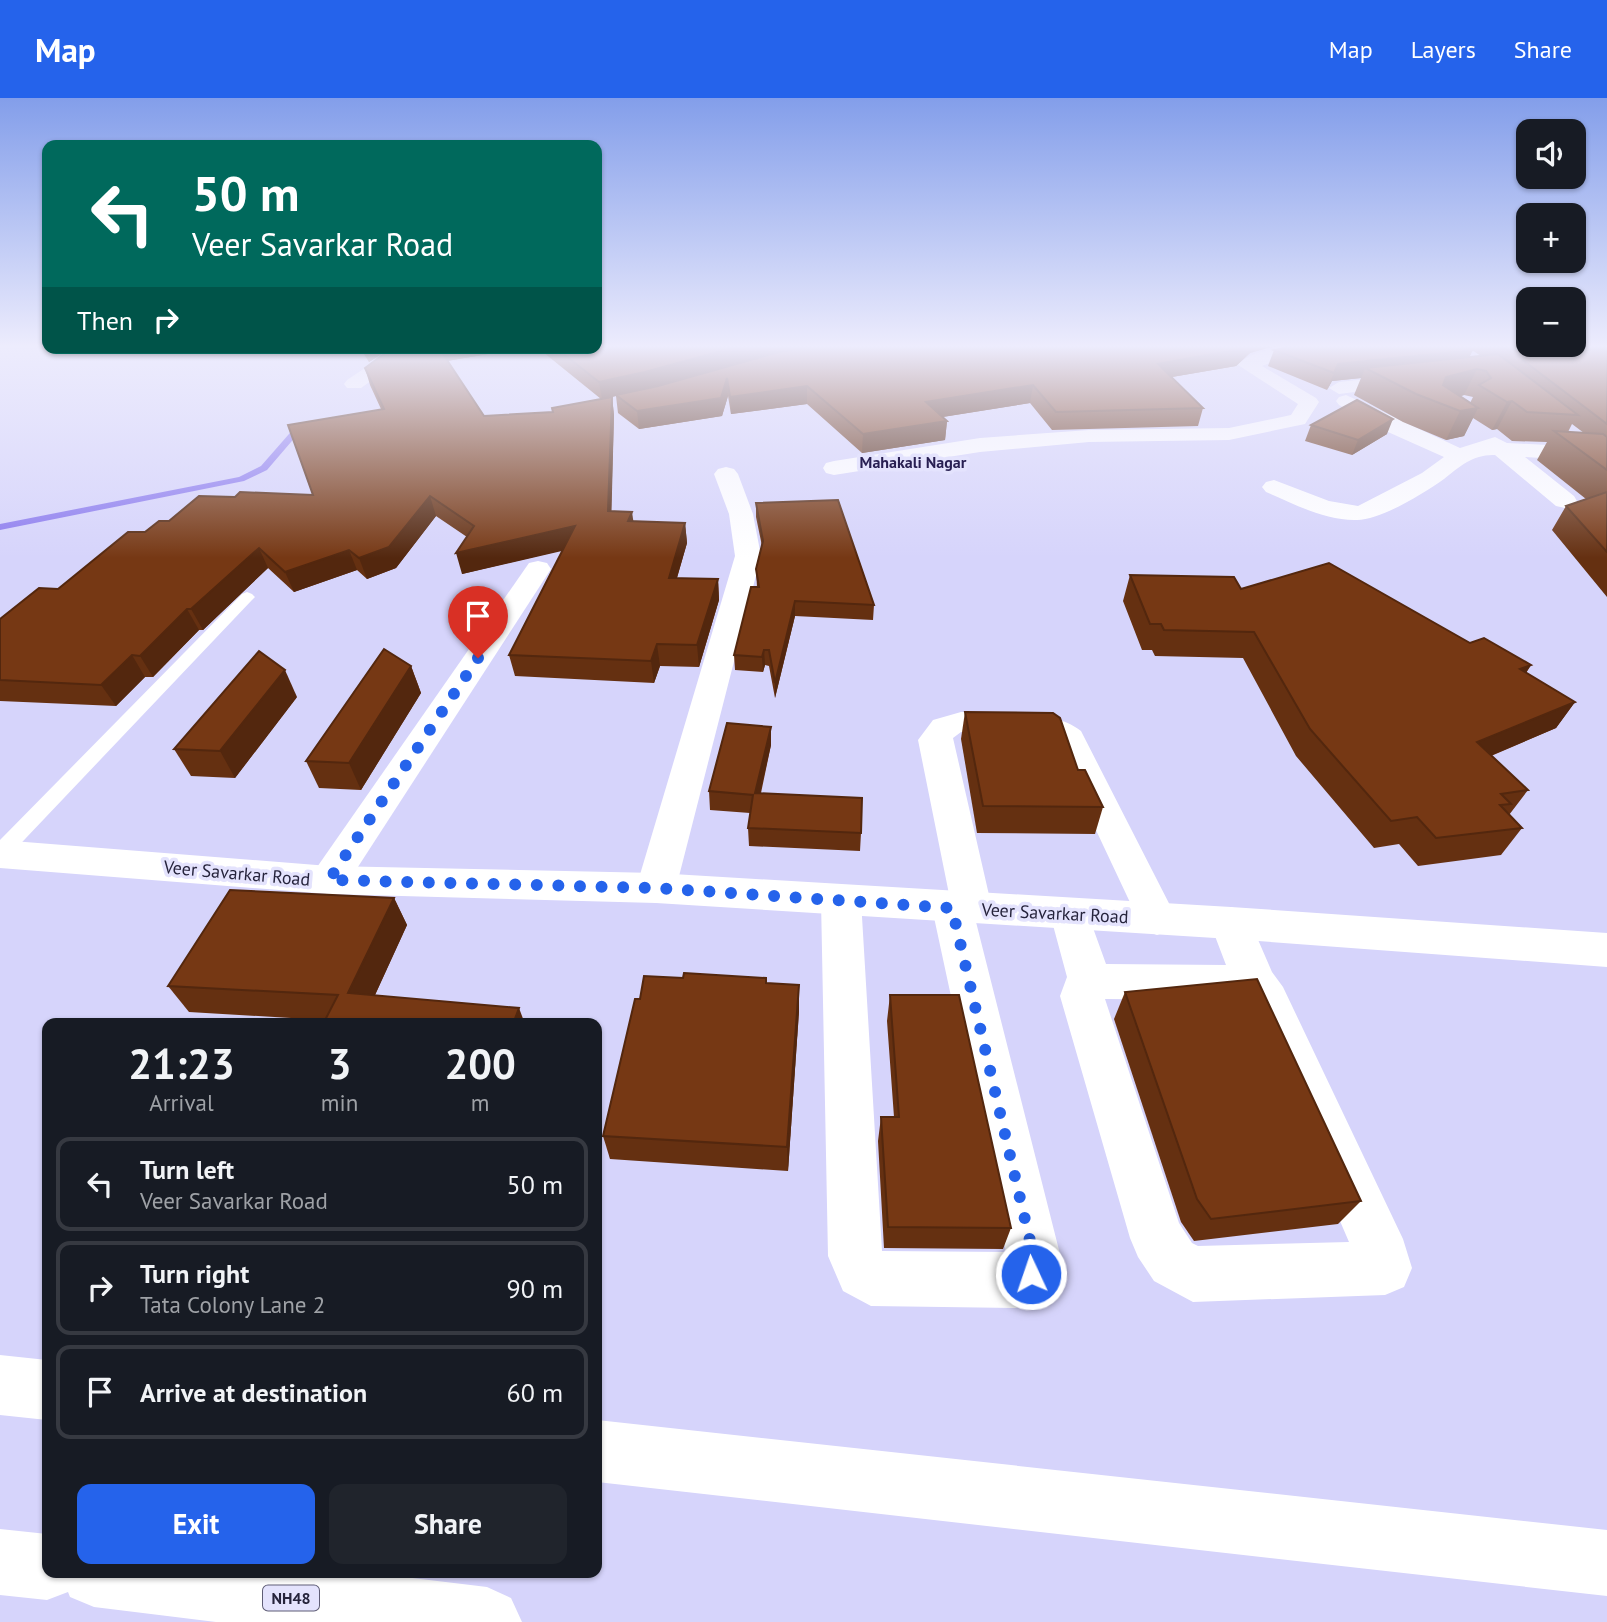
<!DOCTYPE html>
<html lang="en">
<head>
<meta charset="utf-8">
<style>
  :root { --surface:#171b24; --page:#20242c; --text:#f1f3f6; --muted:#9ea1a6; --line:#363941; --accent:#2563eb }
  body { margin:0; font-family:"PT Sans",sans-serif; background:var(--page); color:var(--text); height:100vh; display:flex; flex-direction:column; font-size:26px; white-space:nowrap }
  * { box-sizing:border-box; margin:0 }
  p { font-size:23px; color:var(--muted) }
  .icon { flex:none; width:38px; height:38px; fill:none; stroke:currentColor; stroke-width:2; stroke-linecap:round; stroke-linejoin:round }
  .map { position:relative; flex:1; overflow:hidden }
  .details { position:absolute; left:42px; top:920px; width:560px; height:560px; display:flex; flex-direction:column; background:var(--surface); border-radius:14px; box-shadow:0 2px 5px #0004 }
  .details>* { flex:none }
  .banner { position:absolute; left:42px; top:42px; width:560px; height:214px; border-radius:14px; box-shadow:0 2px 5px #0004; background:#00695c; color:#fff; overflow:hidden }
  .fabs { position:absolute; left:1516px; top:21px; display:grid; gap:14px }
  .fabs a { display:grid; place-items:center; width:70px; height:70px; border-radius:14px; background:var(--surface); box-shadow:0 2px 5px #0004; font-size:35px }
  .pin { position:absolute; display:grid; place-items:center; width:60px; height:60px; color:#fff; margin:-72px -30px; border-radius:50% 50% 50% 0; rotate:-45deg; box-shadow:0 0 7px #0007 }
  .pin .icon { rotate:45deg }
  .me { position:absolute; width:77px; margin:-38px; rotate:357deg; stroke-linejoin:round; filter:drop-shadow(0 0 5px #0008) }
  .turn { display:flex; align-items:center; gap:24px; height:147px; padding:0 35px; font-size:32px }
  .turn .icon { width:91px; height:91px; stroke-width:2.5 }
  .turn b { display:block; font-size:49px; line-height:60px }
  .then { display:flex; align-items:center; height:66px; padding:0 35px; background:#0003; gap:14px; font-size:26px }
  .eta { display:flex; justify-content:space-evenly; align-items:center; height:119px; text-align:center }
  .eta b { font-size:42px; font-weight:700; line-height:49px }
  .action { display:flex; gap:14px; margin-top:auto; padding:14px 35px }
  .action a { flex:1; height:80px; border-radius:14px; background:var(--accent); color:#fff; font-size:28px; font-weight:700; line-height:80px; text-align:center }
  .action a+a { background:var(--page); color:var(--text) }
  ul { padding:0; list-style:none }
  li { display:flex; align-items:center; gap:21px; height:94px; margin:0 14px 10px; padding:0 21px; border:4px solid var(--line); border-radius:14px }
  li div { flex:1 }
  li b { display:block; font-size:26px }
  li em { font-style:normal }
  header { display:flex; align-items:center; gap:42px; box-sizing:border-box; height:98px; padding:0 35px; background:var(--accent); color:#fff }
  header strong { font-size:33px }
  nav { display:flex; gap:38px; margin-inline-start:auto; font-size:24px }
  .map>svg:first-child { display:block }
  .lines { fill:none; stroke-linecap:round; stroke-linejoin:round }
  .stream { fill:#8c7cee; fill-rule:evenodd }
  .lane { fill:#fff; fill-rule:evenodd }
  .street { fill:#fff; fill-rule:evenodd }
  .secondary { fill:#fff; fill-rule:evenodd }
  .highway { fill:#fff; fill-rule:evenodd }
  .wall { fill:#653011; fill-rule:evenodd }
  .shaded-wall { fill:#53270e }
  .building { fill:#763814; stroke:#53270e; stroke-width:2 }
  .route { stroke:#2563eb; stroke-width:12; stroke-dasharray:0 21.6 }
  .labels { text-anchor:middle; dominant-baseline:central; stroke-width:7; stroke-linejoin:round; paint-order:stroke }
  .far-neighbourhood-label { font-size:16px; font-weight:bold; fill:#281f52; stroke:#e4e3fd }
  .shield { fill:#e4e3fd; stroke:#5f5d76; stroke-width:2 }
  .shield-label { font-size:16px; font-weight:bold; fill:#26243c }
  .street-label { font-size:18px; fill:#26243c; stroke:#e4e3fd }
</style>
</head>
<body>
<header>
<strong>Map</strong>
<nav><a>Map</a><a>Layers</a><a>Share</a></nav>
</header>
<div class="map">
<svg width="1607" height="1524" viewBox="0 0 1607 1524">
  <rect width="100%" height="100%" fill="#d6d4fb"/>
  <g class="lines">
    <polygon class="stream" points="296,328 303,330 267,372 244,383 0,432 0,426 239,379 261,368"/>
    <polygon class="lane" points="247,494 252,496 255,499 252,502 7,760 0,762 0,742 242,496"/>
    <g class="street">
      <path d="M1302,247H1344L1341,251L1277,262L1262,268L1316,300L1319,304L1305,326L1229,342L1089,344L980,354L834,377L826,375L823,370L826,365L834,363L980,340L1089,332L1229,330L1291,317L1298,306L1238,267C1251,251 1283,250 1302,247Z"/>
      <polygon points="395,250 417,250 361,290 347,290 344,286 347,282"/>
      <polygon points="1411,276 1418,278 1421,282 1418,286 1339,296 1329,290 1339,284"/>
      <path d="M1346,297L1460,350L1495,339L1507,345L1607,350V364L1525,359L1574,398L1577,403L1574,408L1565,410L1556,408L1495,357C1474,356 1460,368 1444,381C1424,395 1381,422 1357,422C1326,423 1294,406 1266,394L1262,389L1266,384L1274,382L1329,403L1358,408L1422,375L1444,359L1388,334L1339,307L1336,303L1339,299Z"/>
      <polygon points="726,369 734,371 738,376 753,416 761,458 676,790 670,800 656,805 642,800 636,790 735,458 729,416 714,376 718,371"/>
      <polygon points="538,463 547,465 551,471 343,792 329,796 315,792 309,782 315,772 529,465"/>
      <path d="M961,614C996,616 1053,610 1081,633L1177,821L1171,832L1157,837L1143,832L1055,645L1047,639L961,634L953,640L992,810L986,821L976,824L1061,1160L1050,1195L1026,1208L1015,1210L871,1208L843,1193L828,1158L821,802L827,791L841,787L855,791L861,802L882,1153L1006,1154L932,810L938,799L949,796L918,642L933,622Z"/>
      <path d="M1070,801L1084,805L1106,866L1226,867L1210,825L1216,814L1231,809L1246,814L1272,874L1283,889L1403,1141L1412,1170L1404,1189L1385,1197L1193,1204L1154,1183L1138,1159L1130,1140L1060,898L1067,879L1050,816L1056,805ZM1105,901L1245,902L1349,1144L1198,1148L1192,1145L1179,1125Z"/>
    </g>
    <polygon class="secondary" points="0,742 329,768 656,775 1231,809 1607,835 1607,869 1231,841 656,805 329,796 0,770"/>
    <g class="highway">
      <polygon points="0,1257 47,1262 47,1322 0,1317"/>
      <polygon points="597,1322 1607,1432 1607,1498 597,1384"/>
      <polygon points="0,1431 47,1436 47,1475 371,1475 487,1489 511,1500 522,1524 216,1524 94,1509 70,1499 68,1494 47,1502 0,1497"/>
    </g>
  </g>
  <g class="wall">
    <polygon points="597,247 1285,247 1267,250 1250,255 1236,268 1172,279 1203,310 1198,328 1052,332 1030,305 942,319 947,323 945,342 862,355 807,306 731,316 728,298 722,318 639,331 618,315 616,298 608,300 612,299 614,317 611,413 634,423 685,425 687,445 677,480 718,481 719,502 699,569 660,568 654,585 515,578 509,557 563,452 462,476 467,439 436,418 396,470 367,481 357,472 294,494 268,470 203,532 199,532 153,579 145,579 116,608 0,603 0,521 58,491 145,434 169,423 235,399 313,397 381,311 370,287 365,270 392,250 524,250 447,263 484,318 553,314 601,301 538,250 597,250"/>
    <path d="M1299,247H1607V499L1552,432L1566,408L1586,401L1537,362L1547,344L1512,343L1497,331L1492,332L1473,320L1464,338L1446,342L1403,324L1354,297L1361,280L1332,283L1327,292L1268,268L1274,252ZM1472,252L1481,258L1469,259ZM1464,297L1473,299L1470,305L1461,298ZM1572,326L1584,335L1568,334Z"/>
    <polygon points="360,250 391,250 369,264"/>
    <polygon points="1311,327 1387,336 1352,357 1305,343"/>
    <polygon points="756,405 874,507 873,522 795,518 775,600 769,568 765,567 763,574 735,572 734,557 757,489 756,471 762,448 756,419"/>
    <polygon points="1130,477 1241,491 1470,545 1531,567 1526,575 1575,604 1556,630 1491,658 1528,692 1509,717 1522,730 1501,757 1418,768 1399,746 1374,750 1296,658 1243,560 1155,558 1152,552 1142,552 1123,503"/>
    <polygon points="411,568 421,595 361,692 319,690 306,663"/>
    <polygon points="297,599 235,680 191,678 174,651"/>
    <polygon points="965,614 1078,672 1103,709 1095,736 977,735 961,641"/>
    <polygon points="771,629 771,647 761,695 861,735 860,753 749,748 748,730 750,715 710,712 709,693"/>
    <polygon points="394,800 407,827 375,897 325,922 189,914 168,888"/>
    <polygon points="766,885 799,887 799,913 788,1073 610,1061 603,1038 640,901"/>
    <polygon points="1125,894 1361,1103 1338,1126 1194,1143 1181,1124 1114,921"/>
    <polygon points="890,897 1011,1130 1003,1151 884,1150 878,1043 881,1019 894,1019 887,923"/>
  </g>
  <g class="shaded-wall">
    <polygon points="743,247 821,247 647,291 602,301 599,284"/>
    <polygon points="1245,247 1285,247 1267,250 1250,255 1236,268 1154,282 1158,266"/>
    <polygon points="364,250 391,250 369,264"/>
    <polygon points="438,250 524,250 441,264"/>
    <polygon points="1473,252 1465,268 1365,270 1361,280 1332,283 1327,292 1338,266"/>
    <polygon points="1477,271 1464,297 1439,305 1446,279"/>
    <polygon points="727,280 728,298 722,318 639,331 637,313"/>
    <polygon points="1033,287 1030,305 924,322 926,304"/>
    <polygon points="807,288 807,306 731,316 730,299"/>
    <polygon points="612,299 614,317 611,433 608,413"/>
    <polygon points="1512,303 1497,331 1492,332 1507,304"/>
    <polygon points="1478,310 1464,338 1446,342 1460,313"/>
    <polygon points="1393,321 1387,336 1352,357 1358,342"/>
    <polygon points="947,323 945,342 862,355 863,336"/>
    <polygon points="430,398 436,418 396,470 367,481 359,460"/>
    <polygon points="632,414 635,434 628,423"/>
    <polygon points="685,425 687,445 671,500 669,480"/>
    <polygon points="575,428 579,449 462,476 456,455"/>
    <polygon points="259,450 268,470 203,532 191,511"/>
    <polygon points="349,452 357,472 294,494 285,474"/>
    <polygon points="718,481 719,502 699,569 697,547"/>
    <polygon points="795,503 795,518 775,600 775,585"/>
    <polygon points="187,511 199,532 153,579 140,558"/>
    <polygon points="657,546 660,568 654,585 651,563"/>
    <polygon points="764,552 765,567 763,574 762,559"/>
    <polygon points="132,557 145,579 116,608 101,587"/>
    <polygon points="1531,567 1514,593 1520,571"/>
    <polygon points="411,568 421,595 361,692 349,665"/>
    <polygon points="285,572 297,599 235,680 220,653"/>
    <polygon points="1575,604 1556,630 1459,671 1477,644"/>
    <polygon points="771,629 771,647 756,713 755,695"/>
    <polygon points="394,800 407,827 364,921 348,895"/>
    <polygon points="799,887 799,913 788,1073 787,1049"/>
    <polygon points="519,910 525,926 513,926"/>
  </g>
  <g class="building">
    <polygon points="597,247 743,247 645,274 599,284 556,250 597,250"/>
    <polygon points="818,247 1245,247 1241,251 1158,266 1203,310 1056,314 1033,287 926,304 947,323 863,336 807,288 730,299 727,280 721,300 637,313 616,297 658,288 775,255"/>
    <polygon points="1299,247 1466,247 1473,252 1338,266 1334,275 1274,252"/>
    <polygon points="1499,247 1607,247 1607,326 1516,257"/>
    <polygon points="392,250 439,250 484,318 553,314 552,310 612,299 608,413 632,414 628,423 685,425 669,480 718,481 697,547 657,546 651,563 509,557 575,428 456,455 474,428 430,398 389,449 359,460 349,452 285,474 259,450 191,511 187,511 140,558 132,557 101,587 0,582 0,521 39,490 58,491 128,434 145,434 159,423 169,423 199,398 235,399 240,394 313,397 288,327 384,311 365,270"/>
    <polygon points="1498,256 1578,317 1527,314 1512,303 1507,304 1479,287 1491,280 1486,273 1477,271 1446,279 1443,287 1478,310 1460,313 1416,296 1365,270"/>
    <polygon points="1357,302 1393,321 1358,342 1311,327"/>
    <polygon points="1554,333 1603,336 1607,339 1607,372"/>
    <polygon points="1607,394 1607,454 1566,408"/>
    <polygon points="838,402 874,507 795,503 775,585 769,552 764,552 762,559 734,557 751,489 759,489 756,471 763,443 756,405"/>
    <polygon points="1329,465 1470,545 1484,540 1531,567 1520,571 1575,604 1477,644 1528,692 1501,696 1511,706 1500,707 1522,730 1436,740 1417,719 1391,723 1310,631 1254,534 1164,532 1161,526 1150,526 1130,477 1234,479 1241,491"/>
    <polygon points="384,551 411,568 349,665 306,663"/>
    <polygon points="259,553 285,572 220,653 174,651"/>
    <polygon points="965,614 1053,615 1060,620 1078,672 1085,672 1103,709 983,708"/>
    <polygon points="727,625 771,629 755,695 862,700 861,735 748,730 753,697 709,693"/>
    <polygon points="230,792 394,800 348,895 519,910 513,926 323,926 338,897 168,888"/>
    <polygon points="684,875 766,880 766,885 799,887 787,1049 603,1038 635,901 640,901 644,878 683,880"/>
    <polygon points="1257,881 1361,1103 1211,1121 1197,1101 1125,894"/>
    <polygon points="890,897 959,897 1011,1130 888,1129 881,1019 899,1019"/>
  </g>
  <linearGradient id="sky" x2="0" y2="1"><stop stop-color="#839eea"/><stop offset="0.54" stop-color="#edecfd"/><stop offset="1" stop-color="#edecfd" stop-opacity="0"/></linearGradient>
  <rect width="1607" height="460" fill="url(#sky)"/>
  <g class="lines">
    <polyline class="route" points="478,560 329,782 656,790 952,810 1034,1160 1031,1176"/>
  </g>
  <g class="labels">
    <g class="far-neighbourhood-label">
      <text x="913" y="364">Mahakali Nagar</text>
    </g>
    <rect class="shield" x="263" y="1487.5" width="56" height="25" rx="5"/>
    <g class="shield-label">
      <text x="291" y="1500">NH48</text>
    </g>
    <g class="street-label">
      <text transform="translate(237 775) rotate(5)">Veer Savarkar Road</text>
      <text transform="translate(1055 815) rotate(3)">Veer Savarkar Road</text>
    </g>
  </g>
</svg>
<div class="fabs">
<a><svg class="icon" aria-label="sound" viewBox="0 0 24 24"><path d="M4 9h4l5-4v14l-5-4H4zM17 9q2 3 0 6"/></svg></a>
<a>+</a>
<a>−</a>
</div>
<div class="pin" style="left:478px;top:560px;background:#d93025"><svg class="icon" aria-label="arrive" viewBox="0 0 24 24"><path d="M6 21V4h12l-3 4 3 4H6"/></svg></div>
<svg class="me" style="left:1031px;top:1176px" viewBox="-20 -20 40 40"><circle r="17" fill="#2563eb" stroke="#fff" stroke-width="3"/><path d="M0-11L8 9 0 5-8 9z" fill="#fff"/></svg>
<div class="banner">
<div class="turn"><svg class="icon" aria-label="left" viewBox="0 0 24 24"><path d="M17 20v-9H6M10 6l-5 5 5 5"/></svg><div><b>50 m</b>Veer Savarkar Road</div></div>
<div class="then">Then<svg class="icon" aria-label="right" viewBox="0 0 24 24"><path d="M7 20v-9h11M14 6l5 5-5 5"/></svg></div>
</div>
<section class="details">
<div class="eta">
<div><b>21:23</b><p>Arrival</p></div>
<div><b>3</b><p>min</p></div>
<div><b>200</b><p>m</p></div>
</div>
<ul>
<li><svg class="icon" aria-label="left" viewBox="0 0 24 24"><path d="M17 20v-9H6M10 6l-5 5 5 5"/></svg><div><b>Turn left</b><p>Veer Savarkar Road</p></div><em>50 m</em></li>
<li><svg class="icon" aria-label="right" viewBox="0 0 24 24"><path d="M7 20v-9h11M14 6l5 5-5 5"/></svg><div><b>Turn right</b><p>Tata Colony Lane 2</p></div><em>90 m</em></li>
<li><svg class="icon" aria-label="arrive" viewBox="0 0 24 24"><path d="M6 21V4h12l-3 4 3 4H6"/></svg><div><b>Arrive at destination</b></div><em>60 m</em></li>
</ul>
<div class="action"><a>Exit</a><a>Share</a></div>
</section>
</div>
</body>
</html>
